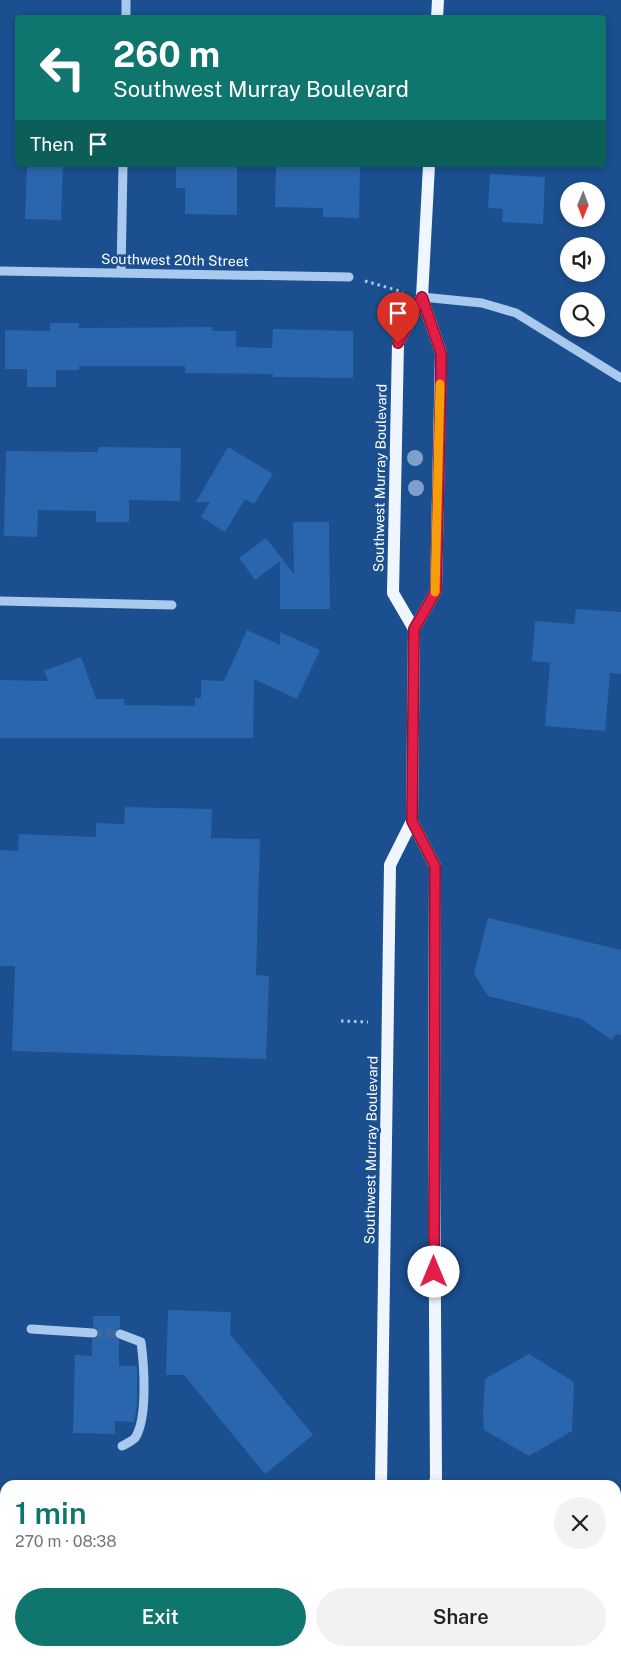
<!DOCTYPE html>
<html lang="en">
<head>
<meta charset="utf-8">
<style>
  :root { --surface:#fff; --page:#f2f2f2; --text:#222; --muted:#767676; --accent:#0f766e }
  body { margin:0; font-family:"Public Sans",sans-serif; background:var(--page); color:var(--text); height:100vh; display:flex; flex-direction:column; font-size:19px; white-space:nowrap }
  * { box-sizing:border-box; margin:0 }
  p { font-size:16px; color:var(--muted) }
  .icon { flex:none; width:28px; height:28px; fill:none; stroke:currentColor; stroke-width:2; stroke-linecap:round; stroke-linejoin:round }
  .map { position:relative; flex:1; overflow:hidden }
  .details { position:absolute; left:0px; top:1480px; width:621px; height:176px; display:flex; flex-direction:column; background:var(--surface); border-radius:15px 15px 0 0; box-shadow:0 2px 8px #0003 }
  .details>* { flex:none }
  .guide { position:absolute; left:15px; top:15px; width:591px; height:152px; border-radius:5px; box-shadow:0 2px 8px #0003; background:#0f766e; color:#fff; overflow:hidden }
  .needle { width:32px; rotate:181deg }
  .fabs { position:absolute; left:560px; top:182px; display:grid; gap:10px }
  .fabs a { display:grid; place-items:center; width:45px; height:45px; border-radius:50%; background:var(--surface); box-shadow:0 2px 8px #0003; font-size:25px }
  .pin { position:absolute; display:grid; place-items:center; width:42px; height:42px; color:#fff; margin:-51px -21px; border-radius:50% 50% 50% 0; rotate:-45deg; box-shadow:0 0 5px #0007 }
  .pin .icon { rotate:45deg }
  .me { position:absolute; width:55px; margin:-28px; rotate:0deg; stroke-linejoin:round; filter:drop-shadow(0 0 4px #0008) }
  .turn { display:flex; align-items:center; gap:18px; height:105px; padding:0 15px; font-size:22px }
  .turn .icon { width:65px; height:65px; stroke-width:2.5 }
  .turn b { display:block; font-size:35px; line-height:42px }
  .then { display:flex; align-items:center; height:48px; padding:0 15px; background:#0003; gap:10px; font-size:19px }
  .round { display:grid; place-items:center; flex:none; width:52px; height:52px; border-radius:26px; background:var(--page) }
  .headline { display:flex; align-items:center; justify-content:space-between; height:85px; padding:0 15px }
  h1 { font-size:30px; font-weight:600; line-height:38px; color:var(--accent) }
  .action { display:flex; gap:10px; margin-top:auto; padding:10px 15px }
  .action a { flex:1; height:58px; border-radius:30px; background:var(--accent); color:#fff; font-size:20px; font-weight:600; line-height:58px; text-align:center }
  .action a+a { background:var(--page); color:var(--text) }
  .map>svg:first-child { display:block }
  .building { fill:#2a66ad }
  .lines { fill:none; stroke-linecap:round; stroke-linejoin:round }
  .minor-tunnel { stroke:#3d69a0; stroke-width:9; stroke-dasharray:9 4.5; stroke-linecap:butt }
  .path { stroke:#a9c9ee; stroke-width:3; stroke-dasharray:2.5 4; stroke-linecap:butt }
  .minor { stroke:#a9c9ee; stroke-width:9 }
  .major { stroke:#f0f6ff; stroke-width:12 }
  .tree { fill:#7ea0ca }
  .route-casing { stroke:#92132f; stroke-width:12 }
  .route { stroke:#e11d48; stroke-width:9 }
  .slow { stroke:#f59e0b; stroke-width:9 }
  .labels { text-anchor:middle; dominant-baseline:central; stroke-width:5; stroke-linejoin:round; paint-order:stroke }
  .street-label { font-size:14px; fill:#fff; stroke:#1b4f8f }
</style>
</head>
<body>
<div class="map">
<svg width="621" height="1656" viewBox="0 0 621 1656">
  <rect width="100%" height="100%" fill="#1b4f8f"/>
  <g class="building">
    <polygon points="27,165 63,165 61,220 25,219"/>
    <polygon points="176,165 237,165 237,215 185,214 185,188 176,188"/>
    <polygon points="276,165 360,165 359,218 323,217 323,208 275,207"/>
    <polygon points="490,174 545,177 543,224 502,222 503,209 488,208"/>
    <polygon points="50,323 79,323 79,328 213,327 212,331 236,331 236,347 272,348 273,329 353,331 353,378 273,377 273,374 185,373 185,366 79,366 79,370 56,370 56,387 27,387 27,369 5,369 5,330 50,331"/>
    <polygon points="98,447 181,448 180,501 129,500 129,522 96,522 96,511 38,510 37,537 4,536 6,451 98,452"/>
    <polygon points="228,447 273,474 254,504 245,499 225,532 201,517 210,502 196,502"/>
    <polygon points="293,522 329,522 330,609 280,609 280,561 255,580 239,558 266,538 294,574"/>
    <polygon points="576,609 621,612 621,674 610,673 605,731 545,726 550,663 532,661 535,621 574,624"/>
    <polygon points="247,630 280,645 280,632 320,650 297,699 254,679 253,738 0,738 0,680 48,681 44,671 81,657 96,699 124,699 124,705 195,706 195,698 201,698 201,680 224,681"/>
    <polygon points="125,807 212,809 211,838 260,839 256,975 269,976 266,1059 12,1051 15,966 0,966 0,850 18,851 19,834 96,837 96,823 124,824"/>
    <polygon points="488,918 621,950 621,1035 616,1034 612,1040 581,1019 488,996 474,974"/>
    <polygon points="168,1310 231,1312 230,1334 313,1435 265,1474 184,1375 166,1375"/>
    <polygon points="93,1316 120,1316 120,1328 116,1330 114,1334 119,1340 119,1366 137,1366 137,1405 134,1422 115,1421 115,1434 73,1433 75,1355 92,1356 92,1339 98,1337 99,1333 97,1328 93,1327"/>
    <polygon points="529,1354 574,1382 572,1431 529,1456 484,1430 483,1414 485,1379"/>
  </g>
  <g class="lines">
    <polyline class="minor-tunnel" points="93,1333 120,1334"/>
    <g class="path">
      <polyline points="365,281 403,292"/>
      <polyline points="341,1021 368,1022"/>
    </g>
    <g class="minor">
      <polyline points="126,18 126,0"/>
      <polyline points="0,271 349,277"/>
      <polyline points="121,273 123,165"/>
      <polyline points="422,297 482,303 516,313 621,378"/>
      <polyline points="0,601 172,605"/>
      <polyline points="31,1329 93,1333"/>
      <path d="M120,1334L141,1342C144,1364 148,1419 135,1438C132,1441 126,1444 122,1446"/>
      <polyline points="616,1502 621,1499"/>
    </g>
    <g class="major">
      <polyline points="437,18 438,0"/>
      <polyline points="414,629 393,593 398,343 422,297"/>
      <polyline points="412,821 435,866 434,1141 436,1479 434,1485"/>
      <polyline points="381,1485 390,865 412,821 414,629 436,591 441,353 422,297 429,165"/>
      <polyline points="0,1539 5,1539"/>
      <polyline points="410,1656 410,1651"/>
    </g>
  </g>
  <g class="tree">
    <circle cx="415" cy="458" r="8"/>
    <circle cx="416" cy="488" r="8"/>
  </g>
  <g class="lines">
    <g class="route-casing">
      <polyline id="route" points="398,343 422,297 441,353 441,373 436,591 414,629 412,821 435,866 434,1272"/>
    </g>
    <use href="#route" class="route"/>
    <polyline class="slow" points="435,592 440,384"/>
  </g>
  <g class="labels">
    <g class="street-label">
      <text transform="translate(175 260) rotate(1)">Southwest 20th Street</text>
      <text transform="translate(380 478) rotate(-89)">Southwest Murray Boulevard</text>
      <text transform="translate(371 1150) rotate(-89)">Southwest Murray Boulevard</text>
    </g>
  </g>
</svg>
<div class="fabs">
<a><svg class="needle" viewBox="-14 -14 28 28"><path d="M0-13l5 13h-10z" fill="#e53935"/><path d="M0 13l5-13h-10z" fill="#767676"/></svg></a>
<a><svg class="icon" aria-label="sound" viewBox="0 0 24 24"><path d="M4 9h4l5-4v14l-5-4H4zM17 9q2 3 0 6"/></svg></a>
<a><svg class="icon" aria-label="search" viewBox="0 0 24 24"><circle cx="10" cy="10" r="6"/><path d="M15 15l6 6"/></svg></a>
</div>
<div class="pin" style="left:398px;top:343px;background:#d93025"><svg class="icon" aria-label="arrive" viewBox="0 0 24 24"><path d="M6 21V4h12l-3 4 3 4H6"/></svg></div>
<svg class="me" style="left:434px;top:1272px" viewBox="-20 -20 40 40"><circle r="19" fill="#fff"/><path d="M0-13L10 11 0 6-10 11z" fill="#e11d48"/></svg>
<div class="guide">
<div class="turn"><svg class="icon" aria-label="left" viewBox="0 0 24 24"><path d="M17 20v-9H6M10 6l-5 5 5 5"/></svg><div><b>260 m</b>Southwest Murray Boulevard</div></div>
<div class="then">Then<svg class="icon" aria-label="arrive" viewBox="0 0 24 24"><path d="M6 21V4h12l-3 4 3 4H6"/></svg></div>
</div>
<section class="details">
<div class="headline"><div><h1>1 min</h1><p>270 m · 08:38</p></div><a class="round"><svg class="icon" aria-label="close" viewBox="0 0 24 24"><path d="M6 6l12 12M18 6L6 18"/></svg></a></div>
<div class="action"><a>Exit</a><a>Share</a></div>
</section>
</div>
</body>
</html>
